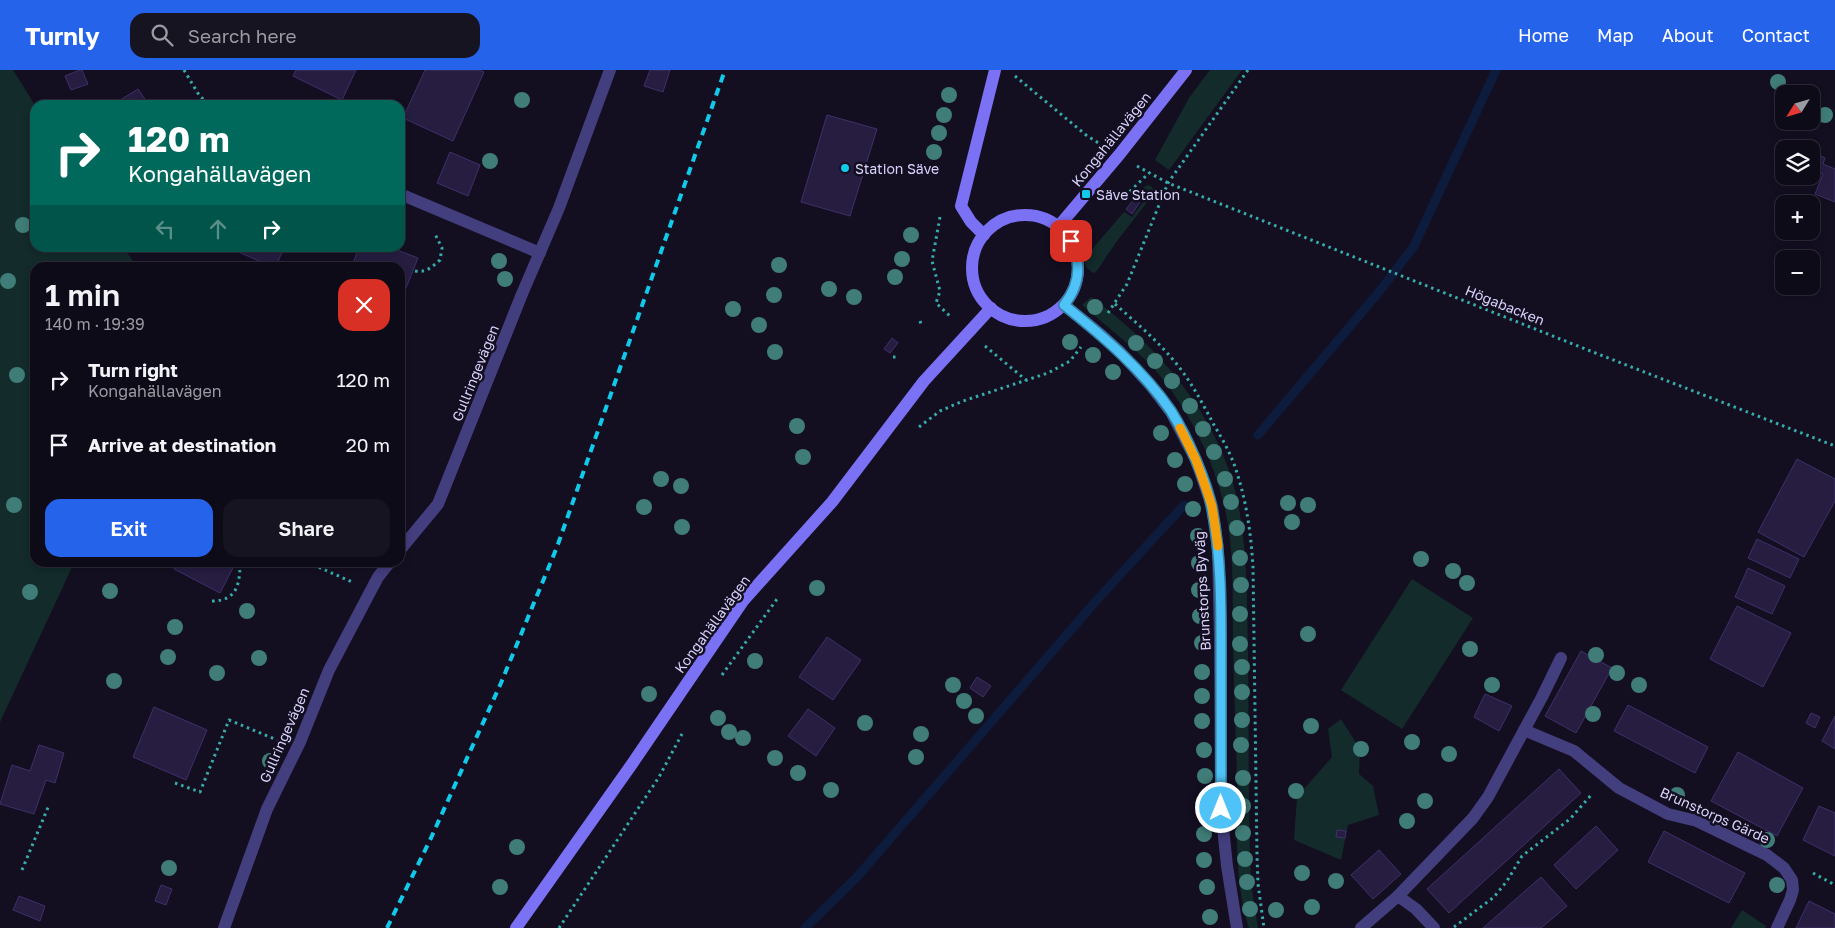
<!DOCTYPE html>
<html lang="en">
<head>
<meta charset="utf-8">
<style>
  :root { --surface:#0e0b19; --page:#171422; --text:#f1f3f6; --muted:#9b9ba2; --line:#2e2b38; --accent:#2563eb }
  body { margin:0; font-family:"Golos Text",sans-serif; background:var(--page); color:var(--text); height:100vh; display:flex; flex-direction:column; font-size:19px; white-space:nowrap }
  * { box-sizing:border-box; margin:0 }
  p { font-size:16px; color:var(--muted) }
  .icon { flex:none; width:28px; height:28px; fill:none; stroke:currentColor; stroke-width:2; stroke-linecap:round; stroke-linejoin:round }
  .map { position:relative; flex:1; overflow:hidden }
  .side { position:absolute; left:30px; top:192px; width:375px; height:305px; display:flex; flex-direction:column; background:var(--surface); border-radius:15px; box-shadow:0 2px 8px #0003,0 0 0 1px var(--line) }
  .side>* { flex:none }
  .banner { position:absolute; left:30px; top:30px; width:375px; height:152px; border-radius:15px; box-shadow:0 2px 8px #0003,0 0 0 1px var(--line); background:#00695c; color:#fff; overflow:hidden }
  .needle { width:32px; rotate:233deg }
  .fabs { position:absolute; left:1775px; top:15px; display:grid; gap:10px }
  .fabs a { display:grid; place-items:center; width:45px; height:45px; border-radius:10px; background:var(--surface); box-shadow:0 2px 8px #0003,0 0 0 1px var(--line); font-size:25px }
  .pin { position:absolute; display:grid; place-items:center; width:42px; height:42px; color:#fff; margin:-21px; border-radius:10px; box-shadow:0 2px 8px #0006 }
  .me { position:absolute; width:55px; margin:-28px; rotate:0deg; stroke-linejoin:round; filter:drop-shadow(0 0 4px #0008) }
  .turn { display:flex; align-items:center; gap:18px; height:105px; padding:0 15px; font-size:22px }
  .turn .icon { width:65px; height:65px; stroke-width:2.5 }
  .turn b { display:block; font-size:35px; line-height:42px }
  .lanes { display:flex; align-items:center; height:48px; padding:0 15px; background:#0003; justify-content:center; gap:25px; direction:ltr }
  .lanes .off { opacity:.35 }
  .round { display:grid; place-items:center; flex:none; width:52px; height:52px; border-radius:15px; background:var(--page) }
  .head { display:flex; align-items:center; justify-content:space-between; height:85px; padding:0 15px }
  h1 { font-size:30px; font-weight:600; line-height:38px }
  .button { display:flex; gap:10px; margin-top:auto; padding:10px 15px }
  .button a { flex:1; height:58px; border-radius:15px; background:var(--accent); color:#fff; font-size:20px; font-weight:600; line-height:58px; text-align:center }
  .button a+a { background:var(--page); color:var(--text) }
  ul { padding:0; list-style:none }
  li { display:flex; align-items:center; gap:15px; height:65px; padding:0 15px }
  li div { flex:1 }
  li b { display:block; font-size:19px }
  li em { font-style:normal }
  header { display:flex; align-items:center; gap:30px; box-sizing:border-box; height:70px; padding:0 25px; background:var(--accent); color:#fff }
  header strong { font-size:24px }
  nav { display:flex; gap:28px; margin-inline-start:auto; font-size:18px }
  .search { width:350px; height:45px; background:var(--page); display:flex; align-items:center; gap:12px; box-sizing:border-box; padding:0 18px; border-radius:15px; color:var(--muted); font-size:19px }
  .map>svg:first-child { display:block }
  .green { fill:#132b2b }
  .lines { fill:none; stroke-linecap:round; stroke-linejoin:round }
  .stream { stroke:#0d1c3d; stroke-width:9 }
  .building { fill:#261d41; stroke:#3f306b }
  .path { stroke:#37acaa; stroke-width:3; stroke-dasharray:2.5 4; stroke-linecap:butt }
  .street { stroke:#433e7d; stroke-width:12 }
  .secondary { stroke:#7b71f5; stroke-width:12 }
  .rail { stroke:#11caea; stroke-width:4; stroke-dasharray:8 6; stroke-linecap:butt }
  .tree { fill:#407d78 }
  .route-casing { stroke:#337fa1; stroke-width:12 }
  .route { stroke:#4fc3f7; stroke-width:9 }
  .slow { stroke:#f59e0b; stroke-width:9 }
  .poi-dot { fill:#11caea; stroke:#130f21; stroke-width:2 }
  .labels { text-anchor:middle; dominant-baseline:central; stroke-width:5; stroke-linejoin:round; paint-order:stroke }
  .street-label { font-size:14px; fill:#d9d3fc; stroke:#130f21 }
  .poi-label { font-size:14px; fill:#d9d3fc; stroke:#130f21; text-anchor:start }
</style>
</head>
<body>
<header>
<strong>Turnly</strong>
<div class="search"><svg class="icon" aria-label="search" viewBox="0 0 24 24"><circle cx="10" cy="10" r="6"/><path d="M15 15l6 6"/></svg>Search here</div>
<nav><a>Home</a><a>Map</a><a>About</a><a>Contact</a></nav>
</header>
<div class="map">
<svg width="1835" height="858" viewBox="0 0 1835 858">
  <rect width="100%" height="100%" fill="#130f21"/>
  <g class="green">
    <polygon points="0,0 13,0 35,35 35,178 124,178 137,197 35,198 35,492 74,493 0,652"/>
    <polygon points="1210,0 1242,0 1169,100 1155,90 1189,28"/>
    <polygon points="1148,115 1151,116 1155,122 1117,171 1096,202 1093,203 1086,197 1085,191 1087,185 1124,142 1132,147 1143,132 1137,125 1144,117"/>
    <path d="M1091,227C1159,277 1218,345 1237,428C1248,479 1247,532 1248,583C1249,660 1248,737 1251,814L1258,858H1249C1234,812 1237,760 1237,712C1236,667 1234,621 1233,576C1232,532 1235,487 1226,444C1216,394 1189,339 1155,300C1133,276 1106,256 1082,235Z"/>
    <polygon points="1412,509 1473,548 1402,659 1341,620"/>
    <polygon points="1341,649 1360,679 1359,704 1373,716 1379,745 1348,755 1341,790 1294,770 1297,727 1332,687 1328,659"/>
    <polygon points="1742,840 1766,856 1765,858 1731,858"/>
  </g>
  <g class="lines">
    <g class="stream">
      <polyline points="1258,365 1379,222 1414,176 1496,0"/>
      <polyline points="805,858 857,807 1096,531 1184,435"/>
    </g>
  </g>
  <g class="building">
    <polygon points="80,0 82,0 88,14 71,20 65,6"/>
    <polygon points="296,0 356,0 342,30 293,6"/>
    <polygon points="425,0 479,0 484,2 453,71 403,48"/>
    <polygon points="650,0 670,0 663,22 644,16"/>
    <polygon points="138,19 149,35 112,35"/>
    <polygon points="827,45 877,59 850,146 801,132"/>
    <polygon points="1780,70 1802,79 1784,79 1784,89 1775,85"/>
    <polygon points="450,82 480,95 468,126 437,113"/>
    <polygon points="1811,82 1825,88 1823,94 1835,99 1835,132 1815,124 1823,104 1811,99"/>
    <polygon points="1135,128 1140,132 1132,144 1126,139"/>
    <polygon points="235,178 284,178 275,198 234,180"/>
    <polygon points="359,178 392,178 418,188 400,233 400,198 351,198"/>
    <polygon points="892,268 898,273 890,283 884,279"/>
    <polygon points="1797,389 1835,409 1835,431 1804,487 1758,462"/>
    <polygon points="1757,469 1799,489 1790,508 1748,488"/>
    <polygon points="177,492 236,492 220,523 174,499"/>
    <polygon points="1748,498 1785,516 1772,544 1735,527"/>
    <polygon points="1737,536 1791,563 1763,617 1710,589"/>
    <polygon points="827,567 861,590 833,630 799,607"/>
    <polygon points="1581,581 1612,598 1576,663 1545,646"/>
    <polygon points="977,607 991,616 983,627 970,618"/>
    <polygon points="1485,624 1512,636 1499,661 1474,647"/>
    <polygon points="1628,635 1708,677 1695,703 1614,661"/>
    <polygon points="154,637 207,660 186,710 133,687"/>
    <polygon points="808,639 835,658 816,686 788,666"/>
    <polygon points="1811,643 1820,647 1815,658 1806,653"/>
    <polygon points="1835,646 1835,679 1822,671"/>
    <polygon points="39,675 64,683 55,713 46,710 34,744 0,734 12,695 30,701"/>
    <polygon points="1738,682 1803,718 1777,766 1711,731"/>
    <polygon points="1559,699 1581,723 1449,843 1427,819"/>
    <polygon points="1819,736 1835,743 1835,786 1803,770"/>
    <polygon points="1596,756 1618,780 1576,819 1554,795"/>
    <polygon points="1337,760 1346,761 1345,768 1336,767"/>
    <polygon points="1664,761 1745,803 1729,833 1648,792"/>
    <polygon points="1379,780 1401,804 1373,829 1351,805"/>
    <polygon points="1541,807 1567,836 1541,858 1483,858"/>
    <polygon points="161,815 172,819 166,835 155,831"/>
    <polygon points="19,826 45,836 40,851 13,840"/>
    <polygon points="1809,831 1835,844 1835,858 1796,858"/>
  </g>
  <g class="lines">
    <g class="path">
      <polyline points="184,0 199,25 209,35"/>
      <polyline points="1015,6 1086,65 1100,74"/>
      <polyline points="1137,96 1168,113 1598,284 1835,376"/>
      <polyline points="1125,126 1149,103"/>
      <polyline points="940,147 932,191 940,221 936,233 952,248"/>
      <path d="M415,201C426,203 432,197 440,190L442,178L435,164"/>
      <path d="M1115,234C1140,256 1166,278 1185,305C1196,321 1205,338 1214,355C1223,370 1232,386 1237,403C1247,434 1251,465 1253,497L1257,785L1258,814L1264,858"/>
      <polyline points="1108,243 1127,214 1168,113 1248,0"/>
      <polyline points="920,251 922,256"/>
      <polyline points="985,276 1026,310"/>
      <polyline points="893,287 898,287"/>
      <polyline points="919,357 940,341 963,331 1048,303 1070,291 1081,277"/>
      <polyline points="307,492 352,512"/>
      <path d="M212,531C237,531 240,514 240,492"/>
      <polyline points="722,605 777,529"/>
      <polyline points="175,713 200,722 229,650 277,670"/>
      <polyline points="22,800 49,735"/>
      <polyline points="1813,803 1835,815"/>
      <polyline points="1454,857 1494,827 1507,811 1522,786 1570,749 1592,724"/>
      <polyline points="559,858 659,707 683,662"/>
    </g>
    <g class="street">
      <polyline points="400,124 540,183"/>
      <polyline points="1064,235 1100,264 1120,282 1152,317 1171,342 1196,390 1212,436 1218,479 1220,570 1221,738 1227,796 1237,858"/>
      <polyline points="400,480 438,434 522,224 559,138 610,0"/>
      <polyline points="1524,660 1574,681 1619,718 1668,744 1697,751 1767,785 1784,798 1792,810 1793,820 1790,830 1777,858"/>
      <polyline points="1398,826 1416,839 1434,858"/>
      <polyline points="224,858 267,739 300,672 329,600 378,507 390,492"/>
      <polyline points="1361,858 1398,826 1473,748 1488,727 1542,627 1561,588"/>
    </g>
    <g class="secondary">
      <circle cx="1025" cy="198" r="53"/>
      <polyline points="1058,157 1119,85 1186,0"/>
      <polyline points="984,165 971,152 961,136 995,0"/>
      <polyline points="516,858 632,694 743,531 832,432 924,311 991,238"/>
    </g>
    <polyline class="rail" points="387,858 431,768 501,613 557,477 725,0"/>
  </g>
  <g class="tree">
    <circle cx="1778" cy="12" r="8"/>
    <circle cx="949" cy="25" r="8"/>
    <circle cx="522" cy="30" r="8"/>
    <circle cx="944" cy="45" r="8"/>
    <circle cx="1825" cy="45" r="8"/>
    <circle cx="939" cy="63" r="8"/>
    <circle cx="934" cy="82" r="8"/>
    <circle cx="490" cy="91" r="8"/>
    <circle cx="23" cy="155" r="8"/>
    <circle cx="911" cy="165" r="8"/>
    <circle cx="902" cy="189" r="8"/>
    <circle cx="499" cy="191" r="8"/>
    <circle cx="779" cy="195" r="8"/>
    <circle cx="895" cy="207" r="8"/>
    <circle cx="505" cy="209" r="8"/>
    <circle cx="8" cy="211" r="8"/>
    <circle cx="829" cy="219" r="8"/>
    <circle cx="774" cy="225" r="8"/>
    <circle cx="854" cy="227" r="8"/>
    <circle cx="1095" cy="237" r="8"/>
    <circle cx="733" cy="239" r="8"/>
    <circle cx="759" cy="255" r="8"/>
    <circle cx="1070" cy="272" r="8"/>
    <circle cx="1136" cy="273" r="8"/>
    <circle cx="775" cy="282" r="8"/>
    <circle cx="1093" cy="285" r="8"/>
    <circle cx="1155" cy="291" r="8"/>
    <circle cx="1113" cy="302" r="8"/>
    <circle cx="17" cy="305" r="8"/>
    <circle cx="1172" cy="311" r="8"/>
    <circle cx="1190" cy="336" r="8"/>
    <circle cx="797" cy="356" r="8"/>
    <circle cx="1203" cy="359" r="8"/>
    <circle cx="1161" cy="363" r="8"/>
    <circle cx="1214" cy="382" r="8"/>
    <circle cx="803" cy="387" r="8"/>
    <circle cx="1175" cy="390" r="8"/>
    <circle cx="661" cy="409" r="8"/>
    <circle cx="1225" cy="409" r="8"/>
    <circle cx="1185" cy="414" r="8"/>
    <circle cx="681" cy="416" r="8"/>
    <circle cx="1231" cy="432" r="8"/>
    <circle cx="1288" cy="433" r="8"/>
    <circle cx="14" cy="435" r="8"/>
    <circle cx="1308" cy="435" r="8"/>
    <circle cx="644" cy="437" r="8"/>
    <circle cx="1193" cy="439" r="8"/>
    <circle cx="1292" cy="452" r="8"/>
    <circle cx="682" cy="457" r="8"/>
    <circle cx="1237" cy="458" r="8"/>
    <circle cx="1198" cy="466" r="8"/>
    <circle cx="1240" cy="488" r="8"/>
    <circle cx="1421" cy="489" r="8"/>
    <circle cx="1199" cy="493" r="8"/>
    <circle cx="1453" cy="501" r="8"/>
    <circle cx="1467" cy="513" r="8"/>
    <circle cx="1241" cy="515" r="8"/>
    <circle cx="817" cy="518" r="8"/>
    <circle cx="1199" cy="520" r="8"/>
    <circle cx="110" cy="521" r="8"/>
    <circle cx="30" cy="522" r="8"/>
    <circle cx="247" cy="541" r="8"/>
    <circle cx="1240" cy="544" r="8"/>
    <circle cx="1200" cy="546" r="8"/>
    <circle cx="175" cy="557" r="8"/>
    <circle cx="1308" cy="564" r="8"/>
    <circle cx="1202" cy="573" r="8"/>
    <circle cx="1240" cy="574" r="8"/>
    <circle cx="1470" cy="579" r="8"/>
    <circle cx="1596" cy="585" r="8"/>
    <circle cx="168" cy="587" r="8"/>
    <circle cx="259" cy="588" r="8"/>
    <circle cx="755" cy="591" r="8"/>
    <circle cx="1242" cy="597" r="8"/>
    <circle cx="1202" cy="602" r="8"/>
    <circle cx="217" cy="603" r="8"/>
    <circle cx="1617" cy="603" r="8"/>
    <circle cx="114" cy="611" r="8"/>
    <circle cx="953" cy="615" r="8"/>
    <circle cx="1492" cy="615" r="8"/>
    <circle cx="1639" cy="615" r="8"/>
    <circle cx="1242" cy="622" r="8"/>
    <circle cx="649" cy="624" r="8"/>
    <circle cx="1202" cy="626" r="8"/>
    <circle cx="964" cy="631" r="8"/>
    <circle cx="1593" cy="644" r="8"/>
    <circle cx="976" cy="646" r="8"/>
    <circle cx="718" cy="648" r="8"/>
    <circle cx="1242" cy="650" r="8"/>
    <circle cx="1202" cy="651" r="8"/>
    <circle cx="865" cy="653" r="8"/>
    <circle cx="1311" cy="656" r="8"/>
    <circle cx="729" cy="662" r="8"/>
    <circle cx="921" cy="664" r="8"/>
    <circle cx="743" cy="668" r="8"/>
    <circle cx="1412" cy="672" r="8"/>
    <circle cx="1241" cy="675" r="8"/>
    <circle cx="1361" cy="679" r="8"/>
    <circle cx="1204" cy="680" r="8"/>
    <circle cx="1449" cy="684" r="8"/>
    <circle cx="916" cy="687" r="8"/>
    <circle cx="775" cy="688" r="8"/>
    <circle cx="270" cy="691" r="8"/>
    <circle cx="798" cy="703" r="8"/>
    <circle cx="1205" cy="706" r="8"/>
    <circle cx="1243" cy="708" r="8"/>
    <circle cx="831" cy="720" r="8"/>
    <circle cx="1296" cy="721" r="8"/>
    <circle cx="1677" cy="725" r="8"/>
    <circle cx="1425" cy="731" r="8"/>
    <circle cx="1203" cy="735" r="8"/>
    <circle cx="1243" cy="736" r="8"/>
    <circle cx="1407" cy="751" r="8"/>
    <circle cx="1243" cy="763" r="8"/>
    <circle cx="1204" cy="764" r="8"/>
    <circle cx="1767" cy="770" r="8"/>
    <circle cx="517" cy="777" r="8"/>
    <circle cx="1245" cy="789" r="8"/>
    <circle cx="1204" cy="790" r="8"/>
    <circle cx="169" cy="798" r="8"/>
    <circle cx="1302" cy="803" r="8"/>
    <circle cx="1336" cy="811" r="8"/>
    <circle cx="1247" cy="812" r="8"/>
    <circle cx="1777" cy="815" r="8"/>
    <circle cx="500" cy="817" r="8"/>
    <circle cx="1207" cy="817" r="8"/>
    <circle cx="1312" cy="837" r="8"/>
    <circle cx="1250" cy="839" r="8"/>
    <circle cx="1276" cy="840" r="8"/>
    <circle cx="1210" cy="847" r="8"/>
  </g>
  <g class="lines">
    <g class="route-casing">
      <path id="route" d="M1071,171C1082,194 1080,215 1064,235C1103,266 1142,299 1171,341C1186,365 1207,411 1212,439C1222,490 1221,545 1221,597C1221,644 1221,691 1221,738"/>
    </g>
    <use href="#route" class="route"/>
    <polyline class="slow" points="1180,358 1196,390 1212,436 1218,476"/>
  </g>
  <g class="poi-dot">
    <circle cx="845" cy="98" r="5"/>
    <rect x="1081" y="119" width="10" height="10" rx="2.5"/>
  </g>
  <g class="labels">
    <g class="street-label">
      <text transform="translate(1111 69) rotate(-51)">Kongahällavägen</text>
      <text transform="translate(1505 235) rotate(22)">Högabacken</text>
      <text transform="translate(475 303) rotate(-68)">Gullringevägen</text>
      <text transform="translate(1202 521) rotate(-93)">Brunstorps Byväg</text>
      <text transform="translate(712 554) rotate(-54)">Kongahällavägen</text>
      <text transform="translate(284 665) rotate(-66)">Gullringevägen</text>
      <text transform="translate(1715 745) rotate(24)">Brunstorps Gärde</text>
    </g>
    <g class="poi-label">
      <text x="855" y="98">Station Säve</text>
      <text x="1096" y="124">Säve Station</text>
    </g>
  </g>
</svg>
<div class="fabs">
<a><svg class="needle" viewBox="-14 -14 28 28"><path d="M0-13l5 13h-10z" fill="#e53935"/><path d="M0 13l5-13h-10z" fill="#9b9ba2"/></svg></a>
<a><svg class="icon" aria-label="layers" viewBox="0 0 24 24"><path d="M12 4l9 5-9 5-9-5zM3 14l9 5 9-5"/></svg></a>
<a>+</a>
<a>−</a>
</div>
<div class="pin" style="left:1071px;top:171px;background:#d93025"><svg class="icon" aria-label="arrive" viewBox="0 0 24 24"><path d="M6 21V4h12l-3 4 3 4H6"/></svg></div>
<svg class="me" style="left:1221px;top:738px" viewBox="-20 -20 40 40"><circle r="17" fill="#4fc3f7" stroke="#fff" stroke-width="3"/><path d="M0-11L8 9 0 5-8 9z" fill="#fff"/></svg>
<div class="banner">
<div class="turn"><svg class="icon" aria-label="right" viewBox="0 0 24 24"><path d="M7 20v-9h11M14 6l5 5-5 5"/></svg><div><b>120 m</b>Kongahällavägen</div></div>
<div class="lanes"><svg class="icon off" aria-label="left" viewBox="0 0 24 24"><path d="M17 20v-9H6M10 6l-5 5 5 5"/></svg><svg class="icon off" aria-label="ahead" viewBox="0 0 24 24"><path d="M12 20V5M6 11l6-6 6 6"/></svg><svg class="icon" aria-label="right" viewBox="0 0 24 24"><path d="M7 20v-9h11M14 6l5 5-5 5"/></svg></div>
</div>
<section class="side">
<div class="head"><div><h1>1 min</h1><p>140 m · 19:39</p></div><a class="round" style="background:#d93025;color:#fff"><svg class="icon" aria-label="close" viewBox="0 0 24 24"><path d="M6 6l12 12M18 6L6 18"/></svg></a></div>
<ul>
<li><svg class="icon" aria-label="right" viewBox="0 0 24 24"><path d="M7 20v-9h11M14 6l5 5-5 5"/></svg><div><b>Turn right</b><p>Kongahällavägen</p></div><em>120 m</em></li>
<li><svg class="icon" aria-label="arrive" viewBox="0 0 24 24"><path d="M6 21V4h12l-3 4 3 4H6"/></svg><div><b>Arrive at destination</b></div><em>20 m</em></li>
</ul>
<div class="button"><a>Exit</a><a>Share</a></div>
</section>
</div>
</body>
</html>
